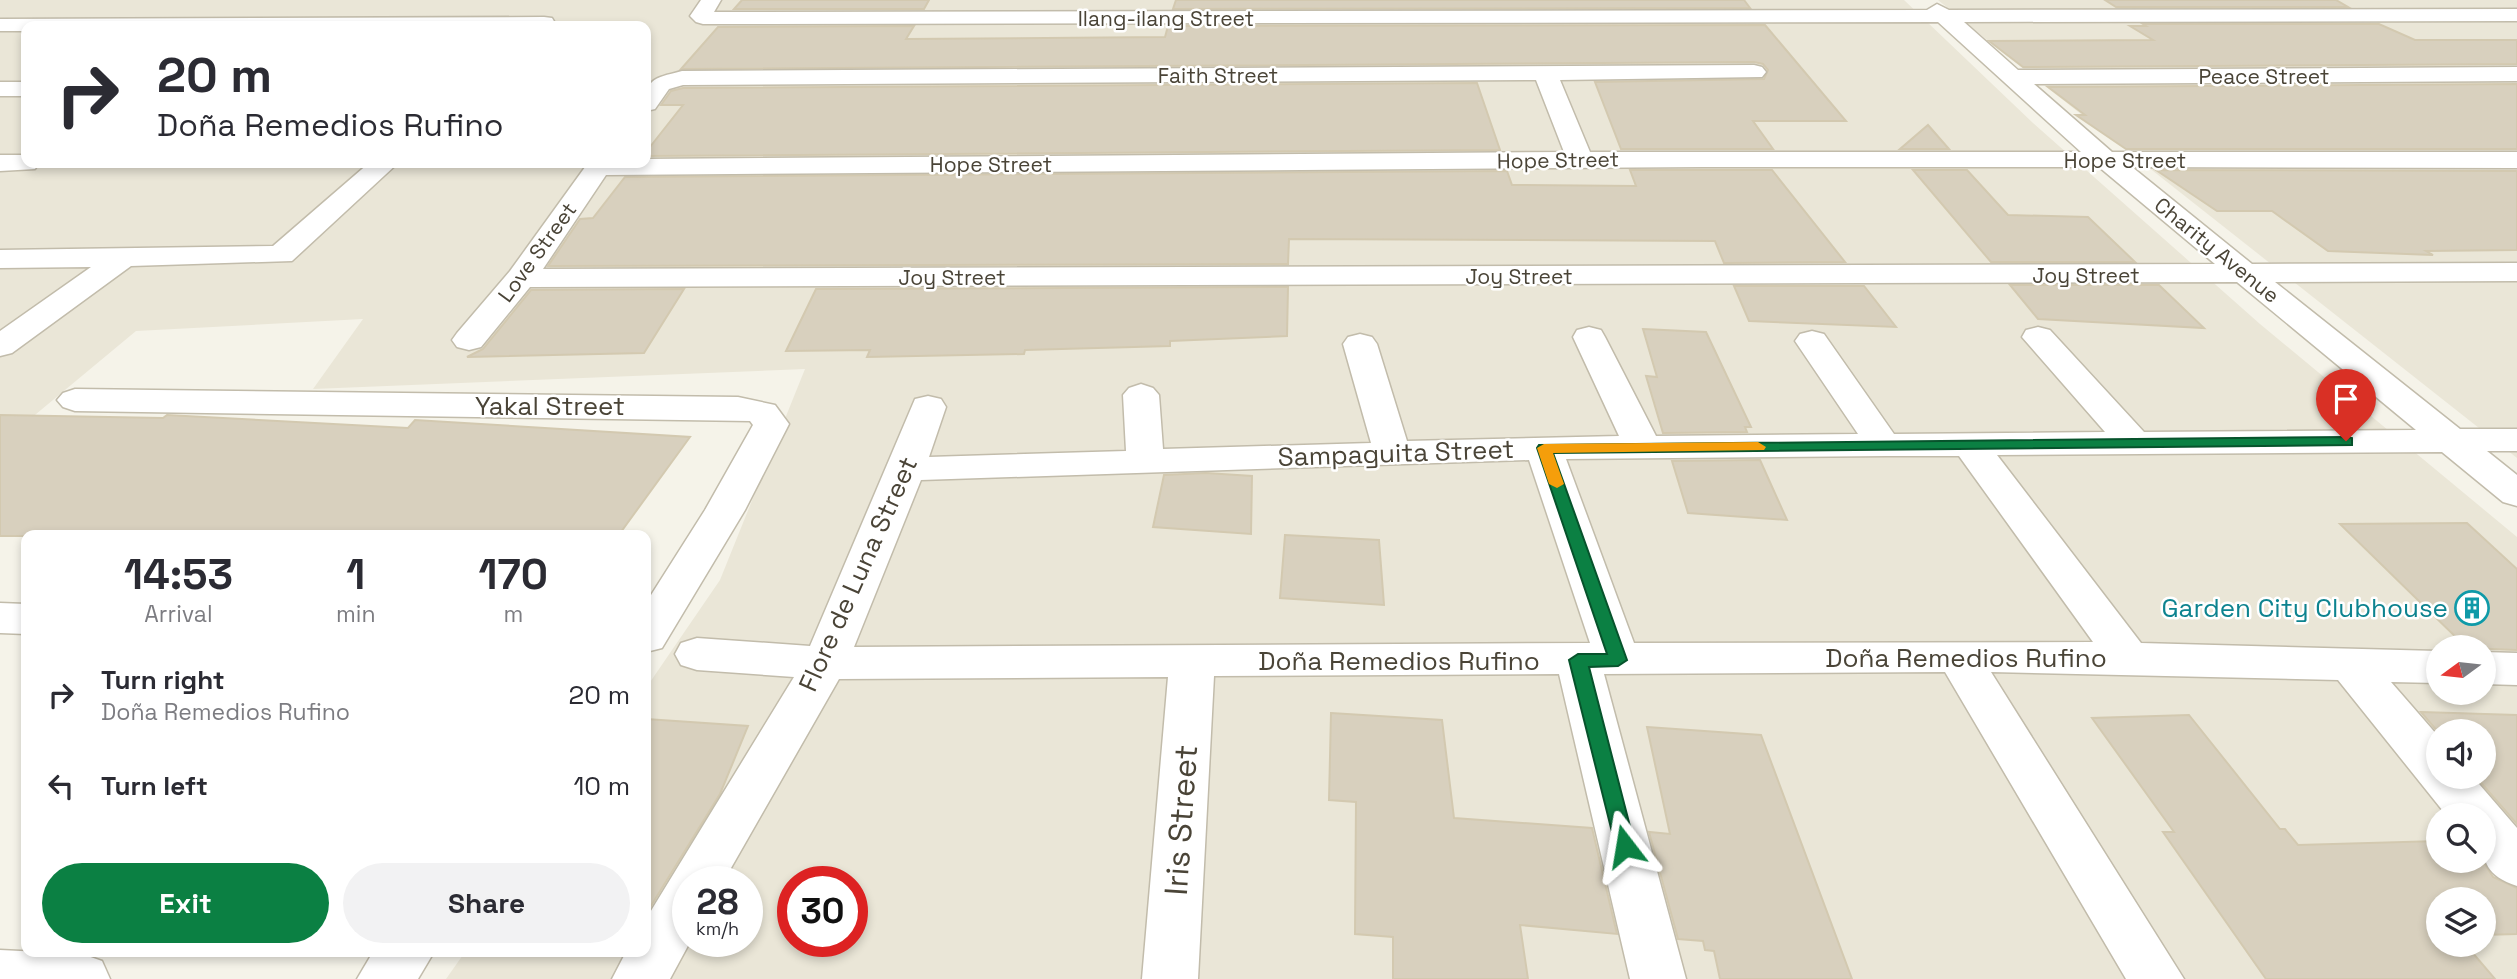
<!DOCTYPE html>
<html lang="en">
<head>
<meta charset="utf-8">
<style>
  :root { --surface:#fff; --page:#f2f2f3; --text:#2b2b33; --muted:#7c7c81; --accent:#0b8043 }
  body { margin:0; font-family:"Space Grotesk",sans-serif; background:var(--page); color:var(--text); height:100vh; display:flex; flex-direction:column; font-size:26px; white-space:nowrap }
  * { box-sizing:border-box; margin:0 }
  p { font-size:23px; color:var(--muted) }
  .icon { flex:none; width:38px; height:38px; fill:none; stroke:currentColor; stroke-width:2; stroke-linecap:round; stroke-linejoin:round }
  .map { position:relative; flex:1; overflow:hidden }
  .drawer { position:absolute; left:21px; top:530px; width:630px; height:427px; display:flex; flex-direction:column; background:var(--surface); border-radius:14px; box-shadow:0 4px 10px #0003 }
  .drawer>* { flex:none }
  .guide { position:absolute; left:21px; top:21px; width:630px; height:147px; border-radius:14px; box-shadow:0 4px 10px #0003; background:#fff; color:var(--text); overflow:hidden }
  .needle { width:46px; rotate:255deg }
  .tools { position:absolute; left:2426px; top:635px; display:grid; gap:14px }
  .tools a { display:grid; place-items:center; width:70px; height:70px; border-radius:50%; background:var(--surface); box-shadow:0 4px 10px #0003; font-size:35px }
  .speed { position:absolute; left:672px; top:866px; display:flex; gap:14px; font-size:35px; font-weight:700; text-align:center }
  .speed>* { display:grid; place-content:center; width:91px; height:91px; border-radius:50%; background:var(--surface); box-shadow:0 4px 10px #0003; line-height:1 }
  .speed small { font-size:18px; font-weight:400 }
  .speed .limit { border:10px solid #d22; background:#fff; color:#111 }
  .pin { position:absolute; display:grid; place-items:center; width:60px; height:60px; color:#fff; margin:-72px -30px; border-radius:50% 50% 50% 0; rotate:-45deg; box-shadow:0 0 7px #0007 }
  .pin .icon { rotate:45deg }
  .me { position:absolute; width:77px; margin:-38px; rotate:346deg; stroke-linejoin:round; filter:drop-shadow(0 0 5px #0008) }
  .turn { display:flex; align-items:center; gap:24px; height:147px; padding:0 21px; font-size:32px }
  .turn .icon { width:91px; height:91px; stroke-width:2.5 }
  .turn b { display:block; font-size:49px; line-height:60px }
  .eta { display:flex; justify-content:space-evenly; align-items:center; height:119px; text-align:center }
  .eta b { font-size:42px; font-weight:600; line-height:49px }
  .primary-button { display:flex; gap:14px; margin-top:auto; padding:14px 21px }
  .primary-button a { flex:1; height:80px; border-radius:42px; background:var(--accent); color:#fff; font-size:28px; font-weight:600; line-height:80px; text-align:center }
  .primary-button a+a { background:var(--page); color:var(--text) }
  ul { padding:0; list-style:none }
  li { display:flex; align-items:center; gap:21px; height:91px; padding:0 21px }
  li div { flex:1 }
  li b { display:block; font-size:26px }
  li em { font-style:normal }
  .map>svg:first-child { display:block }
  .residential { fill:#eae6d7; fill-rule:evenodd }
  .building { fill:#d8d0be; stroke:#d3c9b0; stroke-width:2 }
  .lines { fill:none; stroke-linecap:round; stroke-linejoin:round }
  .minor-casing { stroke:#c2bcab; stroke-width:3 }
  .minor { fill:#fff; fill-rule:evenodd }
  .route { fill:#0b8043; stroke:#07532c; stroke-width:2 }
  .slow { fill:#f59e0b }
  .labels { text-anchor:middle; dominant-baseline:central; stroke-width:5; stroke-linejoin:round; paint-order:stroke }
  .far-street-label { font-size:21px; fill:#4a4437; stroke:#fff }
  .street-label { font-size:26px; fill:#4a4437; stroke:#fff }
  .culture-label { font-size:26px; fill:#0d838f; stroke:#fff; text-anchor:end }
  .near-street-label { font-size:32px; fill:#4a4437; stroke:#fff }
</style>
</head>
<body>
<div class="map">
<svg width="2517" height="979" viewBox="0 0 2517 979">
  <rect width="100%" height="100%" fill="#f5f3e9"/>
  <g class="residential">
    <path d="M0,0H1904L2033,123L2260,324L2517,537V979H446L465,952H646V688L720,580L805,369L313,389L363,319L136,331L0,444ZM26,26H646V163H26ZM2438,648H2483V693H2438ZM2438,732H2483V777H2438ZM2438,816H2483V861H2438ZM688,882H747V942H688ZM793,882H852V942H793ZM2438,900H2483V945H2438Z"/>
    <polygon points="1938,0 2517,0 2517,458 1987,40"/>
  </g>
  <g class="building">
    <polygon points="742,0 929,0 924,9 734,9"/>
    <polygon points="1176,0 1744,0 1750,8 1173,9"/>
    <polygon points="2105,0 2336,0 2348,7 2116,7"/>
    <polygon points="2143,24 2379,24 2415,40 2517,40 2517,64 2023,67 1989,41 2153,40 2130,26 2146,26"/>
    <polygon points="1765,25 1846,121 1753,121 1773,149 1621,149 1595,82 1764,79 1768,70 1763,64 1754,62 681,69 718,27 914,26 906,39 1165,37 1168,26"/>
    <polygon points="1477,83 1500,150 646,156 646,152 683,105 661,105 671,91 683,88"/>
    <polygon points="2517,84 2517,149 2126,149 2076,115 2085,115 2048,87"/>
    <polygon points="1928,125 1949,149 1900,149"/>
    <polygon points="1630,170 1772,170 1845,262 1724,263 1715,241 1289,239 1288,264 548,266 580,219 593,218 625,177 1507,171 1512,185 1636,186"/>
    <polygon points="1913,170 1967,170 2008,215 2088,217 2135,262 1991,262"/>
    <polygon points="2156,170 2517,171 2517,250 2426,251 2433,255 2328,251 2272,211 2217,211"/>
    <polygon points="2010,285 2159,285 2204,328 2038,319"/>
    <polygon points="1734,286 1864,286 1896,327 1749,321"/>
    <polygon points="1288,287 1287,336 1170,341 1170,346 1025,350 1024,354 867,357 870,350 786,351 816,289"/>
    <polygon points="684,289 644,353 467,357 483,349 531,290"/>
    <polygon points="1643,329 1706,332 1751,427 1745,427 1747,432 1663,433 1646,376 1657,377"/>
    <polygon points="0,415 163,418 167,415 408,428 415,420 690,437 618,536 0,536"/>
    <polygon points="1760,460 1787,520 1688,513 1672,461"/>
    <polygon points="1206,473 1252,476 1251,534 1153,527 1164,475"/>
    <polygon points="2467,523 2517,569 2517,650 2467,648 2340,524"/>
    <polygon points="1285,535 1379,540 1384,605 1280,598"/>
    <polygon points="2421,712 2517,715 2517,824 2476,777 2483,777 2483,732 2438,732"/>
    <polygon points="1331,713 1442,720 1454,818 1592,828 1617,934 1520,925 1528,979 1393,979 1393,937 1355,934 1356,802 1329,800"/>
    <polygon points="2189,715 2280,829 2285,829 2298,845 2438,841 2438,861 2483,861 2493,877 2517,888 2517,934 2483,935 2483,900 2438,900 2438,945 2466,945 2495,979 2266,979 2163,832 2174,832 2092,718"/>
    <polygon points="646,719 748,726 720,794 646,914"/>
    <polygon points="1647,727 1761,735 1852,979 1720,979 1714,951 1705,950 1703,941 1678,939 1649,832 1670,834"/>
  </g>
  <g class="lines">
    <g class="minor-casing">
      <g id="minor">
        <path d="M701,0H721L714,12L1927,10L1937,4L1949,10L2517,9V21L1964,22L2018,70L2517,67V81L2034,84L2112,152H2517V168L2132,167L2252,264L2517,263V281L2275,282L2460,429H2517V451H2487L2517,475V506L2503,502L2442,452L1997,455L2141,643L2438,651V683L2391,682L2438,736V777H2473L2517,828V886C2477,873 2483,852 2483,816H2447L2338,680L1991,672L2184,979H2126L1945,672L1604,674L1686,979H1630L1559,674L1214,676L1198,979H1142L1168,677L839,679L723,882H688V942H690L670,979H612L626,952H646V919L794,677L697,670L681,665L675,654L681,643L697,638L810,646L915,399L928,396L941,399L946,407L929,457L1126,451L1123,395L1129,388L1141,384L1153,388L1159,395L1163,449L1371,443L1343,344L1348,337L1360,334L1372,337L1377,344L1407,441L1619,436L1573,337L1577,330L1589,327L1601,330L1605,337L1656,436L1858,434L1795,341L1800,334L1812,331L1824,334L1894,434L2105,432L2022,337L2026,330L2038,327L2050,330L2144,432L2416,430L2237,282L530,287L481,347L469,350L457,347L452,340L457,333L510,271L588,163H646V159L1564,152L1536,80L683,85L669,89L655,109L646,111C646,78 651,79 682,71L1754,65L1762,67L1766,72L1762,77L1560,80L1590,152H2081L1938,22L703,24L696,22L690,16ZM1703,167H2099L2215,264L543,269L606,175ZM1887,456H1959L2093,642L1634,643L1566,459ZM1529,460L1590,643L854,647L921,480Z"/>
        <polygon points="544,17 552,18 555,23 552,26 26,26 26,31 0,31 0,19"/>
        <rect x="0" y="82" width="26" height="14"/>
        <polygon points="0,155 26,155 26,163 39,163 35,169 0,171"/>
        <polygon points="369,163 398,163 292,261 131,266 12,353 0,356 0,331 91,267 0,268 0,250 273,246"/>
        <polygon points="75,389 738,397 775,405 789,424 745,510 662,648 646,652 646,603 705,510 753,425 750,421 75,411 63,407 57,400 63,393"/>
        <polygon points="0,603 26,604 26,634 0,633"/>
        <polygon points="2483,652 2517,653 2517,685 2483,684"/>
        <polygon points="0,950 82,954 102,961 110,979 0,979"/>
        <polygon points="373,952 434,952 418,979 357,979"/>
      </g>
    </g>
    <use href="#minor" class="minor"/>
  </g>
  <polygon class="route" points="2346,437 2352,438 2352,445 1553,453 1627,660 1618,666 1589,667 1635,846 1632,852 1625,855 1617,852 1569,660 1578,654 1607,654 1537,448 1539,445"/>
  <polygon class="slow" points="1758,442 1766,447 1764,450 1553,453 1564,484 1557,488 1549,484 1537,448 1544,444"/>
  <defs>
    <g id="building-ring" transform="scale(1.75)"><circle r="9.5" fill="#fff" stroke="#0f9aa8" stroke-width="1.5"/><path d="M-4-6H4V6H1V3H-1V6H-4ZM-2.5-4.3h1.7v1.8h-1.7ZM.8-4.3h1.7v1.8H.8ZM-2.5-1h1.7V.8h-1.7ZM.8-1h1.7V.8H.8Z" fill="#0f9aa8"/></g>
  </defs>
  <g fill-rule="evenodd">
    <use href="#building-ring" x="2472" y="608"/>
  </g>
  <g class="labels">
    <g class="far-street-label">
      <text x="1166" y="18">Ilang-ilang Street</text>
      <text x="1218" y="75">Faith Street</text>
      <text x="2264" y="76">Peace Street</text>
      <text transform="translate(1558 160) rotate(-1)">Hope Street</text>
      <text x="2125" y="160">Hope Street</text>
      <text x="991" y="164">Hope Street</text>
      <text transform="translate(2217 250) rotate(39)">Charity Avenue</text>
      <text transform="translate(537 252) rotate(-54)">Love Street</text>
      <text x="2086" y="275">Joy Street</text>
      <text x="1519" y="276">Joy Street</text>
      <text x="952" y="277">Joy Street</text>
    </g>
    <g class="street-label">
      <text x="550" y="406">Yakal Street</text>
      <text transform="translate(1396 453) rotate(-2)">Sampaguita Street</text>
      <text transform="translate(858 574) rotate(-66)">Flore de Luna Street</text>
      <text x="1966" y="658">Doña Remedios Rufino</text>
      <text x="1399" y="661">Doña Remedios Rufino</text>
    </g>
    <g class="culture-label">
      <text x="2448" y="608">Garden City Clubhouse</text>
    </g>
    <g class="near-street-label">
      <text transform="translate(1181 820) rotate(-86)">Iris Street</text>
    </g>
  </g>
</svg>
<div class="tools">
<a><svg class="needle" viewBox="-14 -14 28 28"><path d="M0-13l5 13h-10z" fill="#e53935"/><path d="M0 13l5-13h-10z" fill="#7c7c81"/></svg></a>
<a><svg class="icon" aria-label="sound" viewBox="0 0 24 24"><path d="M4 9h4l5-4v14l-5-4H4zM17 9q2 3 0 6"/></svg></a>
<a><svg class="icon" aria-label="search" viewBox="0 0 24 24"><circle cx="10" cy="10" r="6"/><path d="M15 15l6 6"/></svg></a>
<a><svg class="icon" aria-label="layers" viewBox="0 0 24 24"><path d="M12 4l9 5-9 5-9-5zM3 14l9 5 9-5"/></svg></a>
</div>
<div class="speed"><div>28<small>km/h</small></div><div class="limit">30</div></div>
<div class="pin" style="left:2346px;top:441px;background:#d93025"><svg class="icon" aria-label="arrive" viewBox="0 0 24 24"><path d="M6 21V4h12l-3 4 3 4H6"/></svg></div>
<svg class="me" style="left:1625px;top:846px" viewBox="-20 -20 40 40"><path d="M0-17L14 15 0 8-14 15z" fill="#0b8043" stroke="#fff" stroke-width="4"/></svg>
<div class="guide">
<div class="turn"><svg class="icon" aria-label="right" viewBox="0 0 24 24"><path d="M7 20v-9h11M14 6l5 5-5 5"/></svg><div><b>20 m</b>Doña Remedios Rufino</div></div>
</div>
<section class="drawer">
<div class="eta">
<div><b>14:53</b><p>Arrival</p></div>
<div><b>1</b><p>min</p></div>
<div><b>170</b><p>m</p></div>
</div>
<ul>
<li><svg class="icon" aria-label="right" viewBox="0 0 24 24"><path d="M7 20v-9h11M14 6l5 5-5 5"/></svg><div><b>Turn right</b><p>Doña Remedios Rufino</p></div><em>20 m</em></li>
<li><svg class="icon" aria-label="left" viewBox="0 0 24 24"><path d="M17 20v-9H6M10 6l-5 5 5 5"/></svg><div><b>Turn left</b></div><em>10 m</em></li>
</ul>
<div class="primary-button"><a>Exit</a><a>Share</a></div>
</section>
</div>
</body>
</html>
